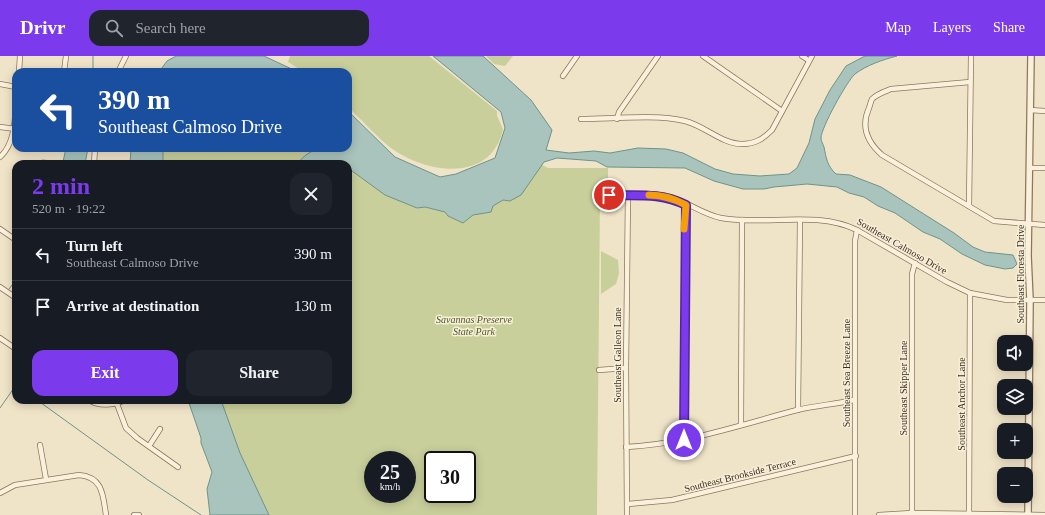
<!DOCTYPE html>
<html lang="en">
<head>
<meta charset="utf-8">
<style>
  :root { --surface:#171b24; --page:#20242c; --text:#f1f3f6; --muted:#9ea1a6; --line:#363941; --accent:#7c3aed }
  body { margin:0; font-family:Georgia,serif; background:var(--page); color:var(--text); height:100vh; display:flex; flex-direction:column; font-size:15px; white-space:nowrap }
  * { box-sizing:border-box; margin:0 }
  p { font-size:13px; color:var(--muted) }
  .icon { flex:none; width:22px; height:22px; fill:none; stroke:currentColor; stroke-width:2; stroke-linecap:round; stroke-linejoin:round }
  .map { position:relative; flex:1; overflow:hidden }
  .details { position:absolute; left:12px; top:104px; width:340px; height:244px; display:flex; flex-direction:column; background:var(--surface); border-radius:12px; box-shadow:0 2px 10px #0003 }
  .details>* { flex:none }
  .guide { position:absolute; left:12px; top:12px; width:340px; height:84px; border-radius:12px; box-shadow:0 2px 10px #0003; background:#1a4fa0; color:#fff; overflow:hidden }
  .buttons { position:absolute; left:997px; top:279px; display:grid; gap:8px }
  .buttons a { display:grid; place-items:center; width:36px; height:36px; border-radius:8px; background:var(--surface); box-shadow:0 2px 10px #0003; font-size:20px }
  .speed { position:absolute; left:364px; top:395px; display:flex; gap:8px; font-size:20px; font-weight:700; text-align:center }
  .speed>* { display:grid; place-content:center; width:52px; height:52px; border-radius:50%; background:var(--surface); box-shadow:0 2px 10px #0003; line-height:1 }
  .speed small { font-size:10px; font-weight:400 }
  .speed .limit { border:2px solid #111; border-radius:6px; background:#fff; color:#111 }
  .pin { position:absolute; display:grid; place-items:center; width:34px; height:34px; color:#fff; margin:-17px; border:2px solid #fff; border-radius:50%; box-shadow:0 1px 4px #0007 }
  .me { position:absolute; width:44px; margin:-22px; rotate:0deg; stroke-linejoin:round; filter:drop-shadow(0 0 3px #0008) }
  .turn { display:flex; align-items:center; gap:14px; height:84px; padding:0 20px; font-size:18px }
  .turn .icon { width:52px; height:52px; stroke-width:2.5 }
  .turn b { display:block; font-size:28px; line-height:34px }
  .round { display:grid; place-items:center; flex:none; width:42px; height:42px; border-radius:12px; background:var(--page) }
  .head { display:flex; align-items:center; justify-content:space-between; height:68px; padding:0 20px }
  h1 { font-size:24px; font-weight:700; line-height:30px; color:var(--accent) }
  .action { display:flex; gap:8px; margin-top:auto; padding:8px 20px }
  .action a { flex:1; height:46px; border-radius:12px; background:var(--accent); color:#fff; font-size:16px; font-weight:700; line-height:46px; text-align:center }
  .action a+a { background:var(--page); color:var(--text) }
  ul { padding:0; list-style:none }
  li { display:flex; align-items:center; gap:12px; height:52px; padding:0 20px; border-top:1px solid var(--line) }
  li div { flex:1 }
  li b { display:block; font-size:15px }
  li em { font-style:normal }
  header { display:flex; align-items:center; gap:24px; box-sizing:border-box; height:56px; padding:0 20px; background:var(--accent); color:#fff }
  header strong { font-size:19px }
  nav { display:flex; gap:22px; margin-inline-start:auto; font-size:14px }
  .search { width:280px; height:36px; background:var(--page); display:flex; align-items:center; gap:10px; box-sizing:border-box; padding:0 14px; border-radius:12px; color:var(--muted); font-size:15px }
  .map>svg:first-child { display:block }
  .green { fill:#c9cf9b; fill-rule:evenodd }
  .water { fill:#a9c4bc; stroke:#6f938a }
  .lines { fill:none; stroke-linecap:round; stroke-linejoin:round }
  .stream { stroke:#6f938a; stroke-width:1 }
  .minor-casing { stroke:#8d765c; stroke-width:6 }
  .tertiary-casing { stroke:#8d765c; stroke-width:8 }
  .minor { stroke:#faf1dc; stroke-width:4.5 }
  .tertiary { stroke:#faf1dc; stroke-width:5.5 }
  .route-casing { stroke:#51269a; stroke-width:10 }
  .route { stroke:#7c3aed; stroke-width:7 }
  .slow { stroke:#f59e0b; stroke-width:7 }
  .labels { text-anchor:middle; dominant-baseline:central; stroke-width:3; stroke-linejoin:round; paint-order:stroke }
  .street-label { font-size:10px; fill:#3d2e20; stroke:#f7eed8 }
  .park-label { font-size:10px; font-style:italic; fill:#4d5a26; stroke:#f7eed8 }
</style>
</head>
<body>
<header>
<strong>Drivr</strong>
<div class="search"><svg class="icon" aria-label="search" viewBox="0 0 24 24"><circle cx="10" cy="10" r="6"/><path d="M15 15l6 6"/></svg>Search here</div>
<nav><a>Map</a><a>Layers</a><a>Share</a></nav>
</header>
<div class="map">
<svg width="1045" height="459" viewBox="0 0 1045 459">
  <rect width="100%" height="100%" fill="#f0e4c8"/>
  <g class="green">
    <path d="M290,0H429L497,55V60L503,73C491,130 420,117 386,88C372,76 361,63 348,51V16H304L288,6Z"/>
    <polygon points="486,0 513,0 505,10 494,8"/>
    <path d="M147,92H348L446,146L530,103L548,112H608V145H600L597,459H251L204,344H348V108H143ZM373,404H407V438H373ZM433,404H467V438H433Z"/>
    <polygon points="601,195 618,204 619,217 616,228 601,238"/>
  </g>
  <g class="water">
    <polygon points="176,0 264,0 298,16 159,16 167,5"/>
    <path d="M433,0H483L531,44L552,74L546,94L569,97L594,95L610,97L638,92L666,93L683,97L715,113L733,118L760,120L789,118L797,112L809,87L815,63L830,34L846,10L865,0H897C882,4 867,9 855,18C847,25 821,72 821,82C821,85 823,88 824,91C826,101 827,110 836,118L850,119L881,131L954,177L973,191L985,196L1013,199L1017,208L1013,212L1005,213L985,209L962,198L940,183L923,176L895,157L878,150L864,141L849,137L837,131L807,128L774,131L764,133H743L714,125L685,112L607,111L596,105L557,102L544,106L521,139L510,145L503,144L493,150L491,156L473,159L463,167L448,160L445,156L425,151L417,152L385,139L348,112V108H322L319,106L297,108C312,89 326,92 348,92V55L395,101L440,121L456,118L495,102L505,72L501,56Z"/>
    <polygon points="66,92 88,92 85,108 39,108 42,104 63,106"/>
    <polygon points="131,92 163,92 163,108 130,108"/>
    <polygon points="188,344 221,344 240,397 269,459 210,459 207,433 212,416 201,387 201,382"/>
  </g>
  <g class="lines">
    <g class="stream">
      <polyline points="93,14 93,0"/>
      <polyline points="9,233 16,224"/>
      <polyline points="37,344 148,424 201,459"/>
      <polyline points="0,352 16,329"/>
    </g>
    <g class="minor-casing">
      <g id="minor">
        <polyline points="703,0 782,55"/>
        <polyline points="802,0 808,4"/>
        <polyline points="19,16 20,0"/>
        <polyline points="64,16 66,0"/>
        <polyline points="118,16 126,0"/>
        <polyline points="563,20 577,0"/>
        <path d="M970,26L891,33C886,35 877,38 872,43C871,45 870,49 869,52C861,70 867,86 882,99L994,165L1045,169"/>
        <polyline points="0,28 16,31"/>
        <polyline points="1030,54 1045,55"/>
        <path d="M581,63C612,63 655,58 685,65C705,70 722,88 742,88C755,88 763,83 772,74L812,0"/>
        <polyline points="617,63 619,56 658,0"/>
        <polyline points="0,71 16,73"/>
        <path d="M0,101C14,89 15,66 16,49"/>
        <polyline points="94,108 95,92"/>
        <polyline points="1030,112 1045,112"/>
        <path d="M609,139C628,139 651,136 670,141C688,146 702,158 721,162C766,170 815,154 857,174L947,226L970,237L1007,244H1045"/>
        <polyline points="969,150 971,0"/>
        <polyline points="0,173 16,184"/>
        <polyline points="0,231 16,242"/>
        <polyline points="0,282 16,293"/>
        <polyline points="599,314 626,312"/>
        <path d="M89,344C99,351 115,349 125,344"/>
        <polyline points="117,348 126,372 137,382 178,411"/>
        <polyline points="798,354 800,164"/>
        <polyline points="741,369 742,164"/>
        <polyline points="684,384 686,149"/>
        <polyline points="40,389 46,423"/>
        <polyline points="149,390 160,373"/>
        <path d="M626,391C685,388 740,369 797,354C815,350 835,348 854,344"/>
        <path d="M0,437L15,429L79,419C103,421 103,439 106,459"/>
        <polyline points="628,448 672,444 856,400"/>
        <polyline points="912,457 912,218 915,207"/>
        <polyline points="969,458 970,237"/>
        <polyline points="134,459 139,459"/>
        <polyline points="627,459 626,312 628,139"/>
        <polyline points="855,459 855,185 857,174"/>
        <polyline points="879,459 912,457 1045,459"/>
      </g>
    </g>
    <g class="tertiary-casing">
      <polyline id="tertiary" points="1028,459 1030,244 1028,200 1031,0"/>
    </g>
    <use href="#minor" class="minor"/>
    <use href="#tertiary" class="tertiary"/>
  </g>
  <g class="lines">
    <g class="route-casing">
      <path id="route" d="M609,139C637,140 659,136 686,149L684,384"/>
    </g>
    <use href="#route" class="route"/>
    <path class="slow" d="M649,139C663,139 673,142 686,149L684,173"/>
  </g>
  <g class="labels">
    <g class="street-label">
      <text transform="translate(902 190) rotate(30)">Southeast Calmoso Drive</text>
      <text transform="translate(1020 218) rotate(-90)">Southeast Floresta Drive</text>
      <text transform="translate(617 299) rotate(-90)">Southeast Galleon Lane</text>
      <text transform="translate(846 317) rotate(-90)">Southeast Sea Breeze Lane</text>
      <text transform="translate(903 332) rotate(-90)">Southeast Skipper Lane</text>
      <text transform="translate(961 348) rotate(-90)">Southeast Anchor Lane</text>
      <text transform="translate(740 419) rotate(-14)">Southeast Brookside Terrace</text>
    </g>
    <g class="park-label">
      <text x="474" y="263">Savannas Preserve<tspan x="474" dy="12">State Park</tspan></text>
    </g>
  </g>
</svg>
<div class="buttons">
<a><svg class="icon" aria-label="sound" viewBox="0 0 24 24"><path d="M4 9h4l5-4v14l-5-4H4zM17 9q2 3 0 6"/></svg></a>
<a><svg class="icon" aria-label="layers" viewBox="0 0 24 24"><path d="M12 4l9 5-9 5-9-5zM3 14l9 5 9-5"/></svg></a>
<a>+</a>
<a>−</a>
</div>
<div class="speed"><div>25<small>km/h</small></div><div class="limit">30</div></div>
<div class="pin" style="left:609px;top:139px;background:#d93025"><svg class="icon" aria-label="arrive" viewBox="0 0 24 24"><path d="M6 21V4h12l-3 4 3 4H6"/></svg></div>
<svg class="me" style="left:684px;top:384px" viewBox="-20 -20 40 40"><circle r="17" fill="#7c3aed" stroke="#fff" stroke-width="3"/><path d="M0-11L8 9 0 5-8 9z" fill="#fff"/></svg>
<div class="guide">
<div class="turn"><svg class="icon" aria-label="left" viewBox="0 0 24 24"><path d="M17 20v-9H6M10 6l-5 5 5 5"/></svg><div><b>390 m</b>Southeast Calmoso Drive</div></div>
</div>
<section class="details">
<div class="head"><div><h1>2 min</h1><p>520 m · 19:22</p></div><a class="round"><svg class="icon" aria-label="close" viewBox="0 0 24 24"><path d="M6 6l12 12M18 6L6 18"/></svg></a></div>
<ul>
<li><svg class="icon" aria-label="left" viewBox="0 0 24 24"><path d="M17 20v-9H6M10 6l-5 5 5 5"/></svg><div><b>Turn left</b><p>Southeast Calmoso Drive</p></div><em>390 m</em></li>
<li><svg class="icon" aria-label="arrive" viewBox="0 0 24 24"><path d="M6 21V4h12l-3 4 3 4H6"/></svg><div><b>Arrive at destination</b></div><em>130 m</em></li>
</ul>
<div class="action"><a>Exit</a><a>Share</a></div>
</section>
</div>
</body>
</html>
